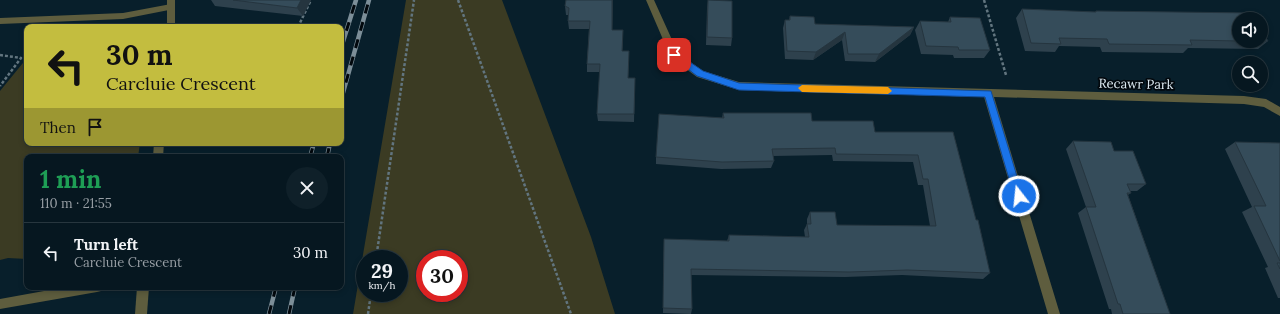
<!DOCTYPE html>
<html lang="en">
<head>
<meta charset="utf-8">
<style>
  :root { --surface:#061720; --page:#0f2029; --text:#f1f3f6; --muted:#989fa5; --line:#27363e }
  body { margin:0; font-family:Lora,serif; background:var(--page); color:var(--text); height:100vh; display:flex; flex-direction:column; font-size:15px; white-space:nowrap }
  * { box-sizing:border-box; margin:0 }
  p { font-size:13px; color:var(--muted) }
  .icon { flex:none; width:22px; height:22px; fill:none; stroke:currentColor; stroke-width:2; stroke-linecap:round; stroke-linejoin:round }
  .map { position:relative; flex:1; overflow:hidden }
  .side { position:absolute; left:24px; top:154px; width:320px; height:136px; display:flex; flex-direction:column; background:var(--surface); border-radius:8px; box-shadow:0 2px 6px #0003,0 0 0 1px var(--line) }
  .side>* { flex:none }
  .hud { position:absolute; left:24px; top:24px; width:320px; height:122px; border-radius:8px; box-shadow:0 2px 6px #0003,0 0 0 1px var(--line); background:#c3bd3f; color:#111; overflow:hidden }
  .buttons { position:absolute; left:1232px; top:12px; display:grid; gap:8px }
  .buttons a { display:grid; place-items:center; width:36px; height:36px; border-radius:50%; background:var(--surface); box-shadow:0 2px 6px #0003,0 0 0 1px var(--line); font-size:20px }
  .speed { position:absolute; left:356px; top:250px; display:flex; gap:8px; font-size:20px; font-weight:700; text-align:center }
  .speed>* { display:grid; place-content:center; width:52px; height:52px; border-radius:50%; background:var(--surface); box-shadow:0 2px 6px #0003,0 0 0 1px var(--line); line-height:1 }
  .speed small { font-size:10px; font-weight:400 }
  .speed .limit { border:6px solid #d22; background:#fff; color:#111 }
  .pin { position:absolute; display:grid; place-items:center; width:34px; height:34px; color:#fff; margin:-17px; border-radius:8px; box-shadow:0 2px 6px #0006 }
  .me { position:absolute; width:44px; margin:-22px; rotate:344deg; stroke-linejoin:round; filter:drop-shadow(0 0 3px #0008) }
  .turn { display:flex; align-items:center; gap:14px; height:84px; padding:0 16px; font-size:18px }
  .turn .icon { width:52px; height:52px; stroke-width:2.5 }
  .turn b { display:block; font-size:28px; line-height:34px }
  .then { display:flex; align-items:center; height:38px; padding:0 16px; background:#0003; gap:8px; font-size:15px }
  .round { display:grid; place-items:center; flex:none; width:42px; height:42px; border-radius:21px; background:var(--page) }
  .head { display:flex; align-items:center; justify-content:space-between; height:68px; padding:0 16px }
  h1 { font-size:24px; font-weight:700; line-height:30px; color:#1e9e55 }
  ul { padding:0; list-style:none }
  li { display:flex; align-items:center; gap:12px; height:60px; padding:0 16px; border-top:1px solid var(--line) }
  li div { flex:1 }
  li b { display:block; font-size:15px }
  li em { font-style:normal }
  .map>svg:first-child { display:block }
  .green { fill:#3b3b23; fill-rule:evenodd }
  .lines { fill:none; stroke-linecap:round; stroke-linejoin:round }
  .path { stroke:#62757f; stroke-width:2.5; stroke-dasharray:3 2; stroke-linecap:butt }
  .minor { fill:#5e5d3e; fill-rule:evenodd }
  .tertiary { fill:#5e5d3e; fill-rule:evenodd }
  .rail-casing { stroke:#7c8e98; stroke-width:4.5 }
  .rail { stroke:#02080d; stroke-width:3; stroke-dasharray:9; stroke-linecap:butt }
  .wall { fill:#2e414d }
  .shaded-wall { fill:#25353f }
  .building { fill:#354c5a; stroke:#25353f }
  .route { fill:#1a73e8; stroke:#114b97 }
  .slow { fill:#f59e0b }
  .labels { text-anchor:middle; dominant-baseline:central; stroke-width:3.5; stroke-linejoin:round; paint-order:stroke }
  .street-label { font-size:13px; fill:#deebf3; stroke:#02080d }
</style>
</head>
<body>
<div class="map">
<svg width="1280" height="314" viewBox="0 0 1280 314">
  <rect width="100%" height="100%" fill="#081f2b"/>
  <g class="green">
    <path d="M406,0H502L591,237L615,314H353ZM365,259H399V293H365ZM425,259H459V293H425Z"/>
    <polygon points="140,24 146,27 52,27"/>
    <polygon points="27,58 27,143 140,143 138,157 27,157 27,259 8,258 0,260 0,91"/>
  </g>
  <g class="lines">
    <g class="path">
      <polyline points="458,0 571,314"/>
      <polyline points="984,0 1006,75"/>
      <polyline points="298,27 311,0"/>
      <polyline points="0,55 21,58 0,86"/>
      <polyline points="376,259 414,0"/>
      <polyline points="368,314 371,293"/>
    </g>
    <g class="minor">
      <polygon points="646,0 654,0 678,53 703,71 739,82 1244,96 1266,99 1280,107 1280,116 1264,107 1244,104 994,97 1060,314 1048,314 984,97 739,90 697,77 671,58"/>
      <polygon points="171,4 175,7 174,9 123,19 0,24 0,18 123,13"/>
      <polygon points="66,287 103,287 101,291 97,292 0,309 0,299"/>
    </g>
    <g class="tertiary">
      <rect x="167" y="0" width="8" height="27"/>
      <polygon points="154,143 164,143 163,157 153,157"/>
      <polygon points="137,287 149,287 147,314 135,314"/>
    </g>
    <g class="rail-casing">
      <g id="rail">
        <polyline points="341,48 356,0"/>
        <polyline points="341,100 369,0"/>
        <polyline points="310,157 314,143"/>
        <polyline points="327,157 330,143"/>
        <polyline points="269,314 276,287"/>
        <polyline points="289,314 295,287"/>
      </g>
    </g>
    <use href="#rail" class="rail"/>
  </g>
  <g class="wall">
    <polygon points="211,0 311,0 303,16 215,6"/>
    <polygon points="566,0 613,0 612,30 623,39 622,51 629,51 628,78 635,78 634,122 598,121 597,114 600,72 587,72 587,64 589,29 569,29 568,21 568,15 566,15 565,6"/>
    <polygon points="708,0 732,38 731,46 706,45 707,8"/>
    <polygon points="1022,9 1095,12 1096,11 1268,41 1258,49 1188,48 1183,53 1102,52 1100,47 1059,46 1055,52 1025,51 1016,18"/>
    <polygon points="790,16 815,24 914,27 910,35 875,62 845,61 842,40 813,60 785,59 783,28 785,20 789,20"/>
    <polygon points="950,17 990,50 984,58 954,58 953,55 921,54 915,30 920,21 948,22"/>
    <polygon points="723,113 812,121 875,132 953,132 990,273 983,279 902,275 845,277 691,275 692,309 691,314 663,313 664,239 727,241 729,235 805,237 804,230 807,224 807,219 810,212 837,225 930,226 923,185 918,185 913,162 833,161 832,155 773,156 774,161 771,168 721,169 656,164 656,157 722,118"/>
    <polygon points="1073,141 1114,151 1146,184 1137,191 1130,191 1131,193 1128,195 1170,314 1112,314 1111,309 1109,309 1078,213 1086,207 1066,149"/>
    <polygon points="1235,142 1280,143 1280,298 1278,298 1265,268 1268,267 1242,212 1252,207 1225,149"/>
  </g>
  <g class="shaded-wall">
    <polygon points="301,0 311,0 303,16 297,8"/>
    <polygon points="612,0 613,0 612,39"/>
    <polygon points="914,27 910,35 875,62 879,54"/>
    <polygon points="623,30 623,39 622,59 622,51"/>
    <polygon points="845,32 842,40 813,60 816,52"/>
  </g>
  <g class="building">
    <polygon points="233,0 301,0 297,8"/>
    <polygon points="566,0 612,0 612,30 623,30 622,51 629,51 628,78 635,78 634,114 597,114 600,64 587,64 590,21 568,21 569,8 565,6"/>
    <polygon points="708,0 732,1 732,38 707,37"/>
    <polygon points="1022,9 1096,12 1096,11 1252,13 1255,19 1239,19 1239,41 1190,40 1192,45 1109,44 1107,39 1059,38 1061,44 1031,43"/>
    <polygon points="790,16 814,17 815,24 914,27 879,54 848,54 845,32 816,52 787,51 785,20 790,20"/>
    <polygon points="950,17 980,18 990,50 959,50 958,47 926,46 920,21 951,22"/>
    <polygon points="1261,30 1268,41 1242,41 1261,41"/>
    <polygon points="723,113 811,113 812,121 873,121 875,132 953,132 976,220 978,220 990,273 907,270 849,272 691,269 692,309 663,308 664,239 729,241 729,235 809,237 807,224 811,224 810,212 835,212 837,225 936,226 928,179 923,179 918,155 836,154 835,148 772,149 774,161 722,162 656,157 659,114 724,118"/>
    <polygon points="1073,141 1111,142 1114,151 1133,151 1146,184 1127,184 1131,193 1127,193 1170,314 1123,314 1120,304 1118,304 1086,207 1096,207"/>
    <polygon points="1235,142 1280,143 1280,261 1254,206 1266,206"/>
    <polygon points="1277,263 1280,263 1280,269"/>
  </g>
  <polygon class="route" points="674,51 703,71 739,83 991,91 1023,196 1019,201 1014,196 985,97 739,90 697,76 672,57 672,52"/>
  <polygon class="slow" points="802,85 888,87 892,91 888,94 802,92 798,88"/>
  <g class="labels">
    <g class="street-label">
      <text transform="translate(1136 84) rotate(1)">Recawr Park</text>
    </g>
  </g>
</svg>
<div class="buttons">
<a><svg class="icon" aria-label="sound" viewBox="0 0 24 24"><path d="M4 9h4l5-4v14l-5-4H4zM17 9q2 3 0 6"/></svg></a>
<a><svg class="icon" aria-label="search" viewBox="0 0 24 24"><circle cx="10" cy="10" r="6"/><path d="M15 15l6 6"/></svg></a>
</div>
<div class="speed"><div>29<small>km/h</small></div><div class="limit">30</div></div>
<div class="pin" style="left:674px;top:55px;background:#d93025"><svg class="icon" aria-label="arrive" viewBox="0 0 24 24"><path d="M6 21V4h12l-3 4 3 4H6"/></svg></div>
<svg class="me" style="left:1019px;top:196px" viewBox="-20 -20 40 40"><circle r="17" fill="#1a73e8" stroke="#fff" stroke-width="3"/><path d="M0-11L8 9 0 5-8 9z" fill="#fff"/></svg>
<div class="hud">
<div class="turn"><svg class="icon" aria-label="left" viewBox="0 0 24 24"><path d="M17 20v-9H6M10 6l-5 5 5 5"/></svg><div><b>30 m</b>Carcluie Crescent</div></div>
<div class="then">Then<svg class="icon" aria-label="arrive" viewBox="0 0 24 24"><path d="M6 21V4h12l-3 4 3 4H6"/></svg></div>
</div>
<section class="side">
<div class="head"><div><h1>1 min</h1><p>110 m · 21:55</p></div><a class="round"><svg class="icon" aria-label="close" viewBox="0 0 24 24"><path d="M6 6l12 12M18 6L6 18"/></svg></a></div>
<ul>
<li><svg class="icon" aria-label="left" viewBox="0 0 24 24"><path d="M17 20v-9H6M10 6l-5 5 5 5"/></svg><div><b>Turn left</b><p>Carcluie Crescent</p></div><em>30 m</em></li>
</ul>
</section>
</div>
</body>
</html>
